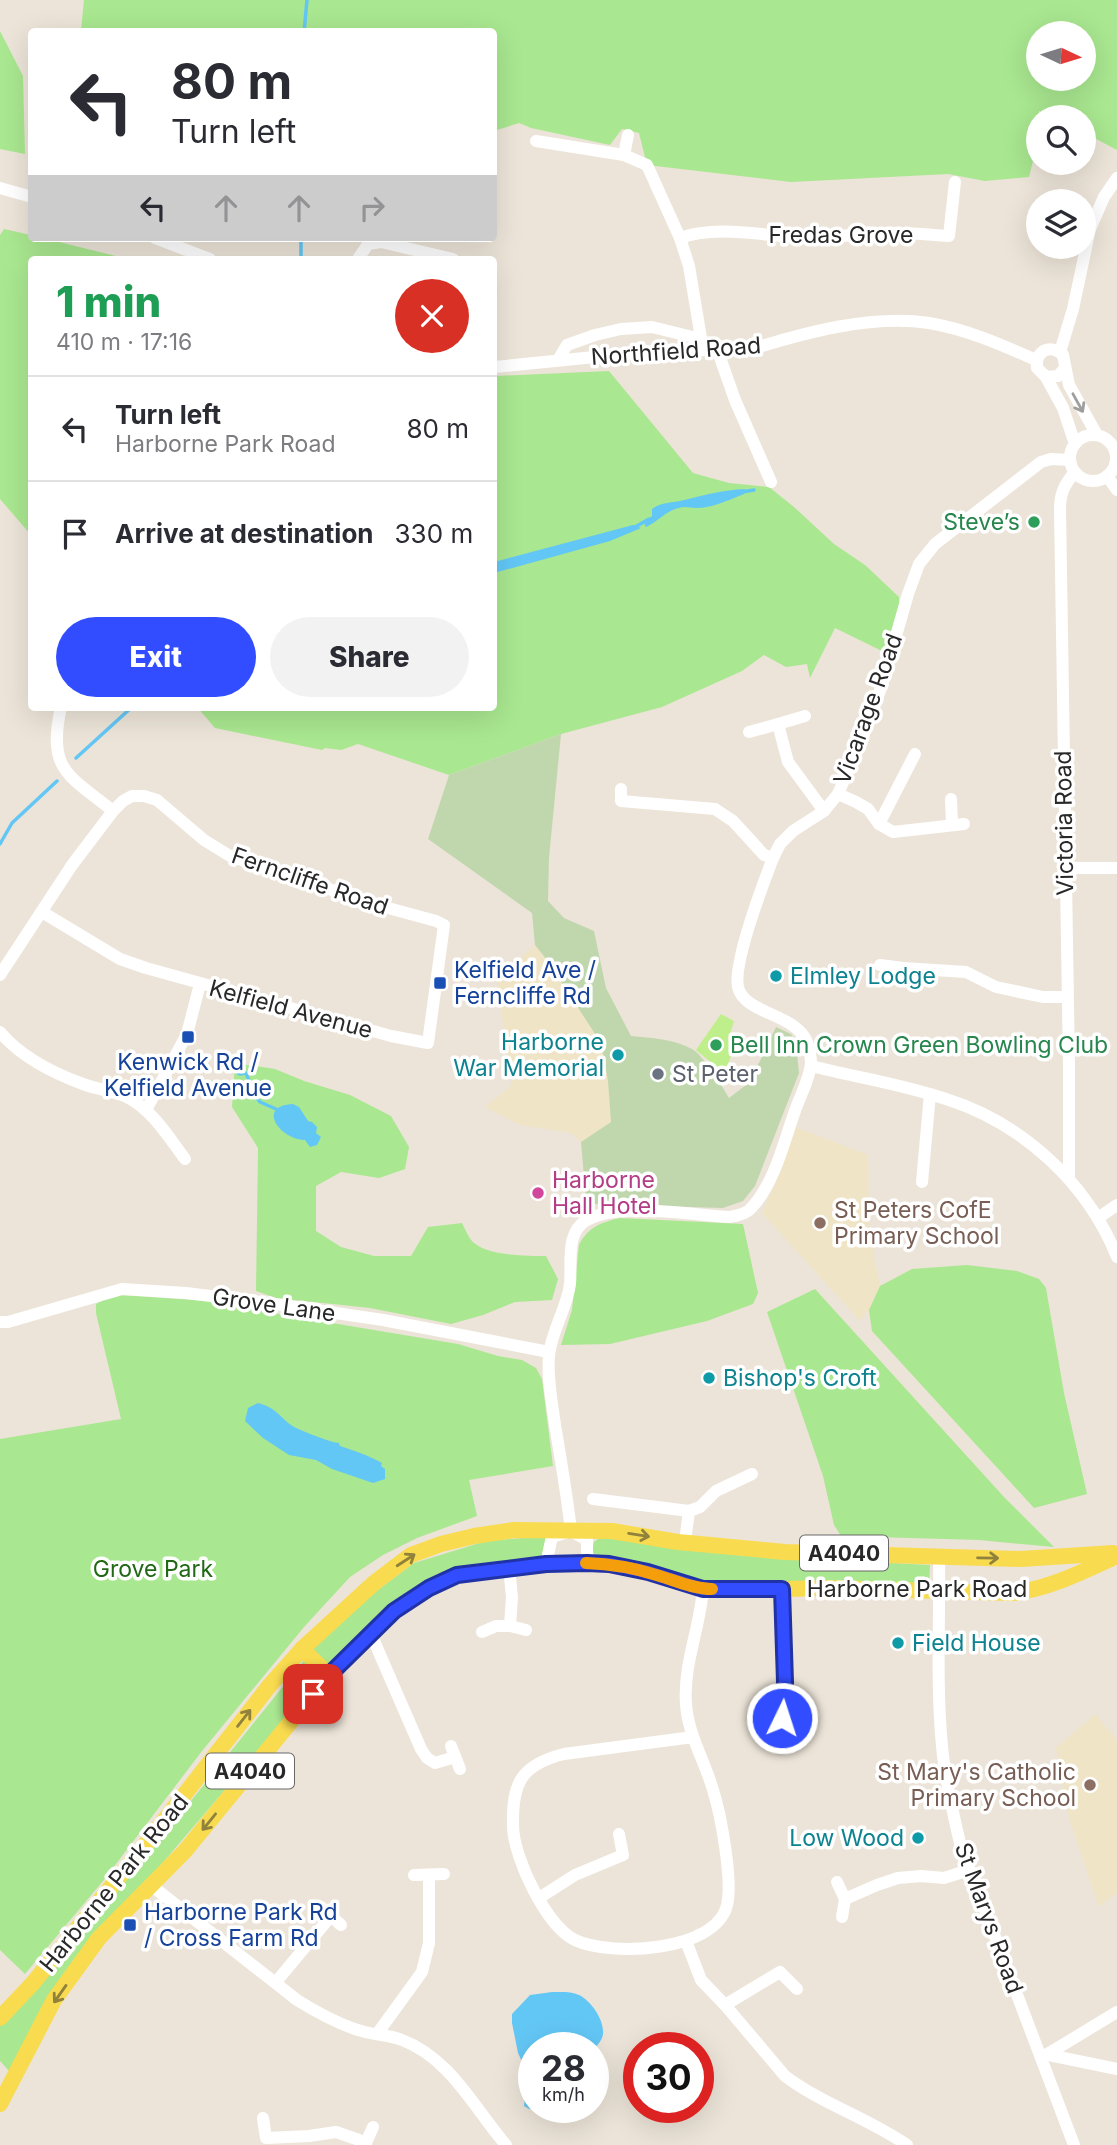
<!DOCTYPE html>
<html lang="en">
<head>
<meta charset="utf-8">
<style>
  :root { --surface:#fff; --page:#f2f2f3; --text:#2b2b33; --muted:#7c7c81; --line:#e1e1e2; --accent:#324dff }
  body { margin:0; font-family:Inter,sans-serif; background:var(--page); color:var(--text); height:100vh; display:flex; flex-direction:column; font-size:26px; white-space:nowrap }
  * { box-sizing:border-box; margin:0 }
  p { font-size:23px; color:var(--muted) }
  .icon { flex:none; width:38px; height:38px; fill:none; stroke:currentColor; stroke-width:2; stroke-linecap:round; stroke-linejoin:round }
  .map { position:relative; flex:1; overflow:hidden }
  .sheet { position:absolute; left:28px; top:256px; width:469px; height:455px; display:flex; flex-direction:column; background:var(--surface); border-radius:7px; box-shadow:0 7px 28px #0002 }
  .sheet>* { flex:none }
  .banner { position:absolute; left:28px; top:28px; width:469px; height:214px; border-radius:7px; box-shadow:0 7px 28px #0002; background:#fff; color:var(--text); overflow:hidden }
  .needle { width:46px; rotate:94deg }
  .buttons { position:absolute; left:1026px; top:21px; display:grid; gap:14px }
  .buttons a { display:grid; place-items:center; width:70px; height:70px; border-radius:50%; background:var(--surface); box-shadow:0 7px 28px #0002; font-size:35px }
  .speed { position:absolute; left:518px; top:2032px; display:flex; gap:14px; font-size:35px; font-weight:700; text-align:center }
  .speed>* { display:grid; place-content:center; width:91px; height:91px; border-radius:50%; background:var(--surface); box-shadow:0 7px 28px #0002; line-height:1 }
  .speed small { font-size:18px; font-weight:400 }
  .speed .limit { border:10px solid #d22; background:#fff; color:#111 }
  .pin { position:absolute; display:grid; place-items:center; width:60px; height:60px; color:#fff; margin:-30px; border-radius:14px; box-shadow:0 4px 10px #0006 }
  .me { position:absolute; width:77px; margin:-38px; rotate:4deg; stroke-linejoin:round; filter:drop-shadow(0 0 5px #0008) }
  .turn { display:flex; align-items:center; gap:24px; height:147px; padding:0 28px; font-size:32px }
  .turn .icon { width:91px; height:91px; stroke-width:2.5 }
  .turn b { display:block; font-size:49px; line-height:60px }
  .lanes { display:flex; align-items:center; height:66px; padding:0 28px; background:#0003; justify-content:center; gap:35px; direction:ltr }
  .lanes .off { opacity:.35 }
  .round { display:grid; place-items:center; flex:none; width:74px; height:74px; border-radius:37px; background:var(--page) }
  .summary { display:flex; align-items:center; justify-content:space-between; height:119px; padding:0 28px }
  h1 { font-size:42px; font-weight:800; line-height:52px; color:#1e9e55 }
  .button { display:flex; gap:14px; margin-top:auto; padding:14px 28px }
  .button a { flex:1; height:80px; border-radius:42px; background:var(--accent); color:#fff; font-size:28px; font-weight:800; line-height:80px; text-align:center }
  .button a+a { background:var(--page); color:var(--text) }
  ul { padding:0; list-style:none }
  li { display:flex; align-items:center; gap:21px; height:105px; padding:0 28px; border-top:2px solid var(--line) }
  li div { flex:1 }
  li b { display:block; font-size:26px }
  li em { font-style:normal }
  .map>svg:first-child { display:block }
  .education { fill:#efe4c6 }
  .green { fill:#a9e790; fill-rule:evenodd }
  .cemetery { fill:#c0d7ae }
  .pitch { fill:#bfef8b }
  .water { fill:#63c7f6 }
  .lines { fill:none; stroke-linecap:round; stroke-linejoin:round }
  .stream { stroke:#63c7f6; stroke-width:3.5 }
  .minor { stroke:#fff; stroke-width:12 }
  .major { stroke:#f9db50; stroke-width:16 }
  .oneway { stroke:#9e9e9e }
  .oneway2 { stroke:#90823c }
  .route-casing { stroke:#2032a6; stroke-width:18 }
  .route { stroke:#324dff; stroke-width:12 }
  .slow { stroke:#f59e0b; stroke-width:12 }
  .leisure-dot { fill:#2e9e5b; stroke:#fff; stroke-width:2.5 }
  .culture-dot { fill:#0f9aa8; stroke:#fff; stroke-width:2.5 }
  .transit-dot { fill:#1a4fb4; stroke:#fff; stroke-width:2.5 }
  .worship-dot { fill:#6b7280; stroke:#fff; stroke-width:2.5 }
  .hotel-dot { fill:#d1479c; stroke:#fff; stroke-width:2.5 }
  .education-dot { fill:#8d6e63; stroke:#fff; stroke-width:2.5 }
  .labels { text-anchor:middle; dominant-baseline:central; stroke-width:7; stroke-linejoin:round; paint-order:stroke }
  .shield { fill:#fff; stroke:#686868; stroke-width:2 }
  .shield-label { font-size:21px; font-weight:bold; fill:#282828 }
  .street-label { font-size:23px; fill:#282828; stroke:#fff }
  .leisure-label { font-size:23px; fill:#27864d; stroke:#fff; text-anchor:end }
  .transit-label { font-size:23px; fill:#164399; stroke:#fff; text-anchor:start }
  .culture-label { font-size:23px; fill:#0d838f; stroke:#fff; text-anchor:start }
  .worship-label { font-size:23px; fill:#5b616d; stroke:#fff; text-anchor:start }
  .hotel-label { font-size:23px; fill:#b23c85; stroke:#fff; text-anchor:start }
  .education-label { font-size:23px; fill:#785e54; stroke:#fff; text-anchor:start }
  .park-label { font-size:23px; fill:#216815; stroke:#fff }
</style>
</head>
<body>
<div class="map">
<svg width="1117" height="2145" viewBox="0 0 1117 2145">
  <rect width="100%" height="100%" fill="#ece4d8"/>
  <g class="education">
    <polygon points="535,945 547,960 601,1043 608,1081 611,1122 581,1142 571,1133 520,1125 485,1107 512,1085 497,980"/>
    <polygon points="795,1127 868,1155 869,1232 880,1286 869,1310 860,1321 762,1213 781,1170"/>
    <polygon points="1095,1714 1117,1740 1117,1893 1099,1907 1070,1821 1056,1748"/>
  </g>
  <g class="green">
    <path d="M84,0H1117V150L1083,132V117H1052L1039,111L1036,149L1029,177L985,181L948,174L791,182L647,165L639,133L622,129L610,145L531,128L519,123L494,131V32H57L81,30ZM1038,33H1083V79H1038Z"/>
    <polygon points="0,31 23,76 25,154 0,149"/>
    <polygon points="4,229 31,235 32,238 43,238 128,259 32,259 31,535 0,499 0,235"/>
    <polygon points="609,371 693,473 729,483 769,487 794,507 834,544 865,565 899,597 899,606 886,653 835,628 810,678 807,664 786,667 764,655 742,671 662,707 561,734 449,775 358,744 341,750 325,748 322,750 215,728 197,707 494,707 494,376"/>
    <path d="M235,1063L275,1069L304,1081L350,1095L391,1116L409,1147L405,1169L379,1178L341,1172L316,1186V1231L341,1247L374,1256H411L428,1227L462,1223C465,1229 469,1239 474,1243C490,1256 527,1256 546,1256L558,1279L552,1300L515,1302L483,1315L451,1324L370,1308L276,1298L256,1291L258,1148L232,1107Z"/>
    <path d="M620,1218L743,1224L758,1293L753,1304L707,1321L610,1344L561,1345L572,1310L579,1245C588,1227 602,1222 620,1218Z"/>
    <polygon points="967,1265 1017,1271 1039,1279 1046,1288 1064,1393 1087,1494 1034,1508 872,1331 869,1310 880,1286 912,1269"/>
    <polygon points="815,1289 1004,1497 1054,1547 979,1540 841,1536 834,1525 823,1476 767,1312"/>
    <polygon points="120,1295 209,1301 290,1316 458,1344 498,1356 522,1360 536,1368 542,1379 553,1466 469,1480 477,1516 417,1538 383,1555 350,1577 304,1627 202,1751 103,1881 25,1974 0,1950 0,1439 121,1419 96,1313 96,1304 105,1299"/>
    <polygon points="546,1536 541,1559 458,1569 316,1683 160,1866 10,2072 0,2061 0,2024 137,1865 146,1857 313,1649 358,1605 414,1563 486,1541"/>
    <polygon points="601,1537 736,1555 930,1565 929,1585 708,1585 598,1559 592,1551 594,1542"/>
  </g>
  <path class="cemetery" d="M561,734L549,858L548,901L564,918L594,931L606,988L631,1036C651,1038 674,1039 692,1049C704,1056 722,1086 729,1098L746,1085L760,1061L776,1027L791,1034L796,1043L799,1073L755,1186L743,1201L723,1208L594,1204L586,1201L581,1142L611,1122L608,1081L601,1043L547,960L535,945L532,913L428,839L449,775Z"/>
  <polygon class="pitch" points="721,1014 734,1021 728,1040 735,1047 724,1073 696,1050"/>
  <g class="water">
    <path d="M745,489L744,494C729,500 712,508 696,508C690,508 685,506 679,508C665,511 658,522 646,527L644,523L652,516V509C661,502 673,503 684,500C705,495 723,490 745,489Z"/>
    <polygon points="633,525 641,528 610,541 494,573 494,562"/>
    <path d="M293,1104L299,1107L308,1121L312,1122L317,1127L316,1133L321,1137L317,1145L310,1147L305,1140C281,1140 255,1106 293,1104Z"/>
    <path d="M258,1403C276,1408 278,1415 291,1425C296,1429 332,1443 339,1443L340,1446C355,1451 368,1455 382,1463L381,1466L385,1469V1479L373,1483L332,1469L316,1460L289,1455L263,1438L245,1421L248,1408Z"/>
    <path d="M552,1992C560,1992 571,1991 579,1995C590,2000 603,2018 603,2031C604,2038 598,2045 593,2050V2048H534V2107H535L529,2109L524,2106L527,2081L525,2068L518,2053L512,2023V2014L530,1995Z"/>
  </g>
  <g class="lines">
    <g class="stream">
      <polyline points="304,32 307,0"/>
      <polyline points="301,259 301,238"/>
      <polyline points="742,492 754,490"/>
      <polyline points="635,527 649,519"/>
      <polyline points="76,758 132,707"/>
      <polyline points="0,844 12,823 57,781"/>
      <polyline points="234,1070 240,1074 246,1073 249,1081"/>
      <polyline points="252,1092 260,1102 276,1109"/>
    </g>
    <g class="minor">
      <polyline points="536,141 624,155 647,165 680,238 689,266 703,350"/>
      <polyline points="624,155 628,135"/>
      <polyline points="0,188 32,197"/>
      <polyline points="155,238 210,259"/>
      <path d="M680,238C719,224 767,237 808,238C834,238 859,233 884,233C906,232 928,235 949,236L955,182"/>
      <polyline points="358,259 368,244 381,242 453,259"/>
      <polyline points="717,349 735,400 771,482"/>
      <polyline points="1060,352 1073,309 1090,229 1104,197 1117,178"/>
      <polyline points="558,360 567,345 595,335 621,329 652,327 701,339"/>
      <path d="M494,367L645,352L736,349L749,350C803,333 872,314 929,323C966,329 1002,345 1036,360"/>
      <path d="M1065,368L1058,376L1046,377L1037,368C1035,351 1050,343 1063,355L1069,385L1097,435"/>
      <polyline points="1046,377 1063,408 1075,444"/>
      <circle cx="1093" cy="458" r="23"/>
      <polyline points="1107,476 1117,490"/>
      <path d="M61,707C47,770 68,775 113,811"/>
      <polyline points="805,716 778,724 788,762 824,811"/>
      <polyline points="749,732 778,724"/>
      <polyline points="621,789 621,801 715,809 733,821 764,855 773,858"/>
      <polyline points="838,794 856,802 868,809 879,824 893,832 964,824"/>
      <polyline points="951,799 952,824"/>
      <polyline points="879,824 915,754"/>
      <polyline points="1065,868 1117,868"/>
      <polyline points="880,965 903,968 966,972 996,987 1043,997 1067,997"/>
      <polyline points="0,975 72,865 113,811 123,801 132,796 144,796 157,800 204,840 230,856 377,905 436,921 444,925 428,1043 391,1036 146,968 120,959 42,912"/>
      <path d="M0,1032C21,1057 53,1073 83,1084C96,1089 111,1091 125,1096C151,1108 168,1136 185,1159"/>
      <path d="M811,1066C855,1077 902,1084 946,1099C1022,1123 1087,1182 1117,1257"/>
      <polyline points="146,1110 187,1034 200,984"/>
      <path d="M1069,1179V1066L1060,510C1060,493 1064,485 1075,472"/>
      <polyline points="922,1182 930,1094"/>
      <polyline points="1098,1218 1117,1205"/>
      <polyline points="0,1322 8,1322 122,1289 186,1293 268,1303 383,1320 549,1352"/>
      <polyline points="593,1499 689,1511"/>
      <path d="M571,1531C567,1495 561,1460 555,1425C552,1402 547,1379 549,1356C551,1331 567,1309 570,1284C572,1263 565,1232 587,1220C620,1202 691,1215 730,1217C739,1215 747,1214 753,1206C775,1182 785,1138 796,1108C801,1094 810,1078 811,1063C811,1055 809,1048 807,1042C795,1013 744,1014 738,987C733,962 763,884 773,858L780,844L793,831L824,811L838,794L866,729L882,685L908,594L919,564L935,544L1041,462L1051,459L1070,460"/>
      <polyline points="685,1542 689,1511 700,1507 716,1491 752,1474"/>
      <path d="M939,1557C940,1620 936,1684 942,1746C945,1780 953,1814 961,1847L1074,2145"/>
      <polyline points="546,1564 552,1537 571,1531 587,1540 587,1563"/>
      <polyline points="782,1589 785,1682 782,1718"/>
      <polyline points="510,1626 526,1630"/>
      <polyline points="482,1632 496,1626 510,1626 512,1597 509,1567"/>
      <polyline points="371,1634 421,1749 427,1758 435,1763 455,1757"/>
      <polyline points="772,1718 798,1718"/>
      <path d="M693,1737L564,1754C520,1765 512,1784 513,1827C514,1858 546,1926 575,1940C610,1957 716,1952 727,1905C733,1881 721,1815 713,1790C705,1761 688,1735 686,1704C683,1665 700,1628 703,1589"/>
      <polyline points="451,1746 460,1769"/>
      <polyline points="414,1875 444,1874"/>
      <polyline points="837,1882 845,1899 877,1885 898,1878 921,1876 944,1878 969,1870"/>
      <path d="M152,1886L297,2000C318,2013 341,2026 365,2032C377,2035 390,2035 402,2040C450,2058 474,2108 506,2145"/>
      <polyline points="539,1898 575,1875 623,1855 619,1834"/>
      <polyline points="321,1907 341,1925"/>
      <polyline points="842,1917 845,1899"/>
      <path d="M686,1941L701,1980L725,2005L785,2076C822,2104 868,2118 907,2145"/>
      <polyline points="276,1982 331,1916"/>
      <polyline points="725,2005 780,1972 797,1989"/>
      <polyline points="377,2034 422,1972 429,1943 429,1876"/>
      <polyline points="1049,2055 1117,2069"/>
      <polyline points="1041,2058 1117,2012"/>
      <polyline points="263,2118 266,2138 309,2136 336,2132 359,2140 363,2145"/>
      <polyline points="365,2145 373,2127"/>
    </g>
    <g class="major">
      <polyline points="302,1649 329,1675"/>
      <polyline points="0,2018 33,1983 145,1845 270,1685 302,1649 374,1583 411,1555 441,1544 474,1536 514,1530 612,1531 678,1542 785,1552 1021,1559 1113,1553"/>
      <path d="M0,2104L54,2000L99,1938L185,1851L329,1675L394,1611L429,1588L457,1575L546,1564L587,1563L609,1564L648,1572L703,1589L736,1590L829,1588L1014,1593C1051,1588 1084,1571 1117,1556"/>
    </g>
  </g>
  <defs><path id="oneway-shaft" d="M-6 0H5M1.5-3L5.5 0L1.5 3" fill="none" stroke-width="1.6" stroke-linecap="round" stroke-linejoin="round" transform="scale(1.75)"/></defs>
  <use class="oneway" href="#oneway-shaft" transform="translate(1078 403) rotate(61)"/>
  <g class="oneway2">
    <use href="#oneway-shaft" transform="translate(639 1535) rotate(9)"/>
    <use href="#oneway-shaft" transform="translate(988 1558) rotate(1)"/>
    <use href="#oneway-shaft" transform="translate(406 1560) rotate(-33)"/>
    <use href="#oneway-shaft" transform="translate(244 1718) rotate(-52)"/>
    <use href="#oneway-shaft" transform="translate(209 1822) rotate(129)"/>
    <use href="#oneway-shaft" transform="translate(60 1994) rotate(125)"/>
  </g>
  <g class="lines">
    <g class="route-casing">
      <polyline id="route" points="313,1694 329,1675 394,1611 429,1588 457,1575 546,1564 587,1563 609,1564 648,1572 703,1589 782,1589 785,1682 782,1718"/>
    </g>
    <use href="#route" class="route"/>
    <path class="slow" d="M586,1563C608,1564 631,1567 653,1574C672,1579 692,1589 712,1589"/>
  </g>
  <g class="leisure-dot">
    <circle cx="1034" cy="522" r="7"/>
    <circle cx="716" cy="1045" r="7"/>
  </g>
  <g class="culture-dot">
    <circle cx="776" cy="976" r="7"/>
    <circle cx="618" cy="1055" r="7"/>
    <circle cx="709" cy="1378" r="7"/>
    <circle cx="898" cy="1643" r="7"/>
    <circle cx="918" cy="1838" r="7"/>
  </g>
  <g class="transit-dot">
    <rect x="433" y="976" width="14" height="14" rx="3.5"/>
    <rect x="181" y="1030" width="14" height="14" rx="3.5"/>
    <rect x="123" y="1918" width="14" height="14" rx="3.5"/>
  </g>
  <circle class="worship-dot" cx="658" cy="1074" r="7"/>
  <circle class="hotel-dot" cx="538" cy="1193" r="7"/>
  <g class="education-dot">
    <circle cx="820" cy="1223" r="7"/>
    <circle cx="1090" cy="1785" r="7"/>
  </g>
  <g class="labels">
    <g class="shield">
      <rect x="800" y="1535.5" width="88" height="35" rx="5"/>
      <rect x="206" y="1753.5" width="88" height="35" rx="5"/>
    </g>
    <g class="shield-label">
      <text x="844" y="1553">A4040</text>
      <text x="250" y="1771">A4040</text>
    </g>
    <g class="street-label">
      <text x="841" y="235">Fredas Grove</text>
      <text transform="translate(676 351) rotate(-4)">Northfield Road</text>
      <text transform="translate(868 709) rotate(-70)">Vicarage Road</text>
      <text transform="translate(1064 823) rotate(-91)">Victoria Road</text>
      <text transform="translate(310 881) rotate(19)">Ferncliffe Road</text>
      <text transform="translate(291 1009) rotate(15)">Kelfield Avenue</text>
      <text transform="translate(274 1305) rotate(8)">Grove Lane</text>
      <text x="917" y="1589">Harborne Park Road</text>
      <text transform="translate(114 1883) rotate(-51)">Harborne Park Road</text>
      <text transform="translate(989 1918) rotate(70)">St Marys Road</text>
    </g>
    <g class="leisure-label">
      <text x="1020" y="522">Steve’s</text>
      <text x="730" y="1045" text-anchor="start">Bell Inn Crown Green Bowling Club</text>
    </g>
    <g class="transit-label">
      <text x="454" y="970">Kelfield Ave /<tspan x="454" dy="26">Ferncliffe Rd</tspan></text>
      <text x="188" y="1062" text-anchor="middle">Kenwick Rd /<tspan x="188" dy="26">Kelfield Avenue</tspan></text>
      <text x="144" y="1912">Harborne Park Rd<tspan x="144" dy="26">/ Cross Farm Rd</tspan></text>
    </g>
    <g class="culture-label">
      <text x="790" y="976">Elmley Lodge</text>
      <text x="604" y="1042" text-anchor="end">Harborne<tspan x="604" dy="26">War Memorial</tspan></text>
      <text x="723" y="1378">Bishop's Croft</text>
      <text x="912" y="1643">Field House</text>
      <text x="904" y="1838" text-anchor="end">Low Wood</text>
    </g>
    <g class="worship-label">
      <text x="672" y="1074">St Peter</text>
    </g>
    <g class="hotel-label">
      <text x="552" y="1180">Harborne<tspan x="552" dy="26">Hall Hotel</tspan></text>
    </g>
    <g class="education-label">
      <text x="834" y="1210">St Peters CofE<tspan x="834" dy="26">Primary School</tspan></text>
      <text x="1076" y="1772" text-anchor="end">St Mary's Catholic<tspan x="1076" dy="26">Primary School</tspan></text>
    </g>
    <g class="park-label">
      <text x="153" y="1569">Grove Park</text>
    </g>
  </g>
</svg>
<div class="buttons">
<a><svg class="needle" viewBox="-14 -14 28 28"><path d="M0-13l5 13h-10z" fill="#e53935"/><path d="M0 13l5-13h-10z" fill="#7c7c81"/></svg></a>
<a><svg class="icon" aria-label="search" viewBox="0 0 24 24"><circle cx="10" cy="10" r="6"/><path d="M15 15l6 6"/></svg></a>
<a><svg class="icon" aria-label="layers" viewBox="0 0 24 24"><path d="M12 4l9 5-9 5-9-5zM3 14l9 5 9-5"/></svg></a>
</div>
<div class="speed"><div>28<small>km/h</small></div><div class="limit">30</div></div>
<div class="pin" style="left:313px;top:1694px;background:#d93025"><svg class="icon" aria-label="arrive" viewBox="0 0 24 24"><path d="M6 21V4h12l-3 4 3 4H6"/></svg></div>
<svg class="me" style="left:782px;top:1718px" viewBox="-20 -20 40 40"><circle r="17" fill="#324dff" stroke="#fff" stroke-width="3"/><path d="M0-11L8 9 0 5-8 9z" fill="#fff"/></svg>
<div class="banner">
<div class="turn"><svg class="icon" aria-label="left" viewBox="0 0 24 24"><path d="M17 20v-9H6M10 6l-5 5 5 5"/></svg><div><b>80 m</b>Turn left</div></div>
<div class="lanes"><svg class="icon" aria-label="left" viewBox="0 0 24 24"><path d="M17 20v-9H6M10 6l-5 5 5 5"/></svg><svg class="icon off" aria-label="ahead" viewBox="0 0 24 24"><path d="M12 20V5M6 11l6-6 6 6"/></svg><svg class="icon off" aria-label="ahead" viewBox="0 0 24 24"><path d="M12 20V5M6 11l6-6 6 6"/></svg><svg class="icon off" aria-label="right" viewBox="0 0 24 24"><path d="M7 20v-9h11M14 6l5 5-5 5"/></svg></div>
</div>
<section class="sheet">
<div class="summary"><div><h1>1 min</h1><p>410 m · 17:16</p></div><a class="round" style="background:#d93025;color:#fff"><svg class="icon" aria-label="close" viewBox="0 0 24 24"><path d="M6 6l12 12M18 6L6 18"/></svg></a></div>
<ul>
<li><svg class="icon" aria-label="left" viewBox="0 0 24 24"><path d="M17 20v-9H6M10 6l-5 5 5 5"/></svg><div><b>Turn left</b><p>Harborne Park Road</p></div><em>80 m</em></li>
<li><svg class="icon" aria-label="arrive" viewBox="0 0 24 24"><path d="M6 21V4h12l-3 4 3 4H6"/></svg><div><b>Arrive at destination</b></div><em>330 m</em></li>
</ul>
<div class="button"><a>Exit</a><a>Share</a></div>
</section>
</div>
</body>
</html>
